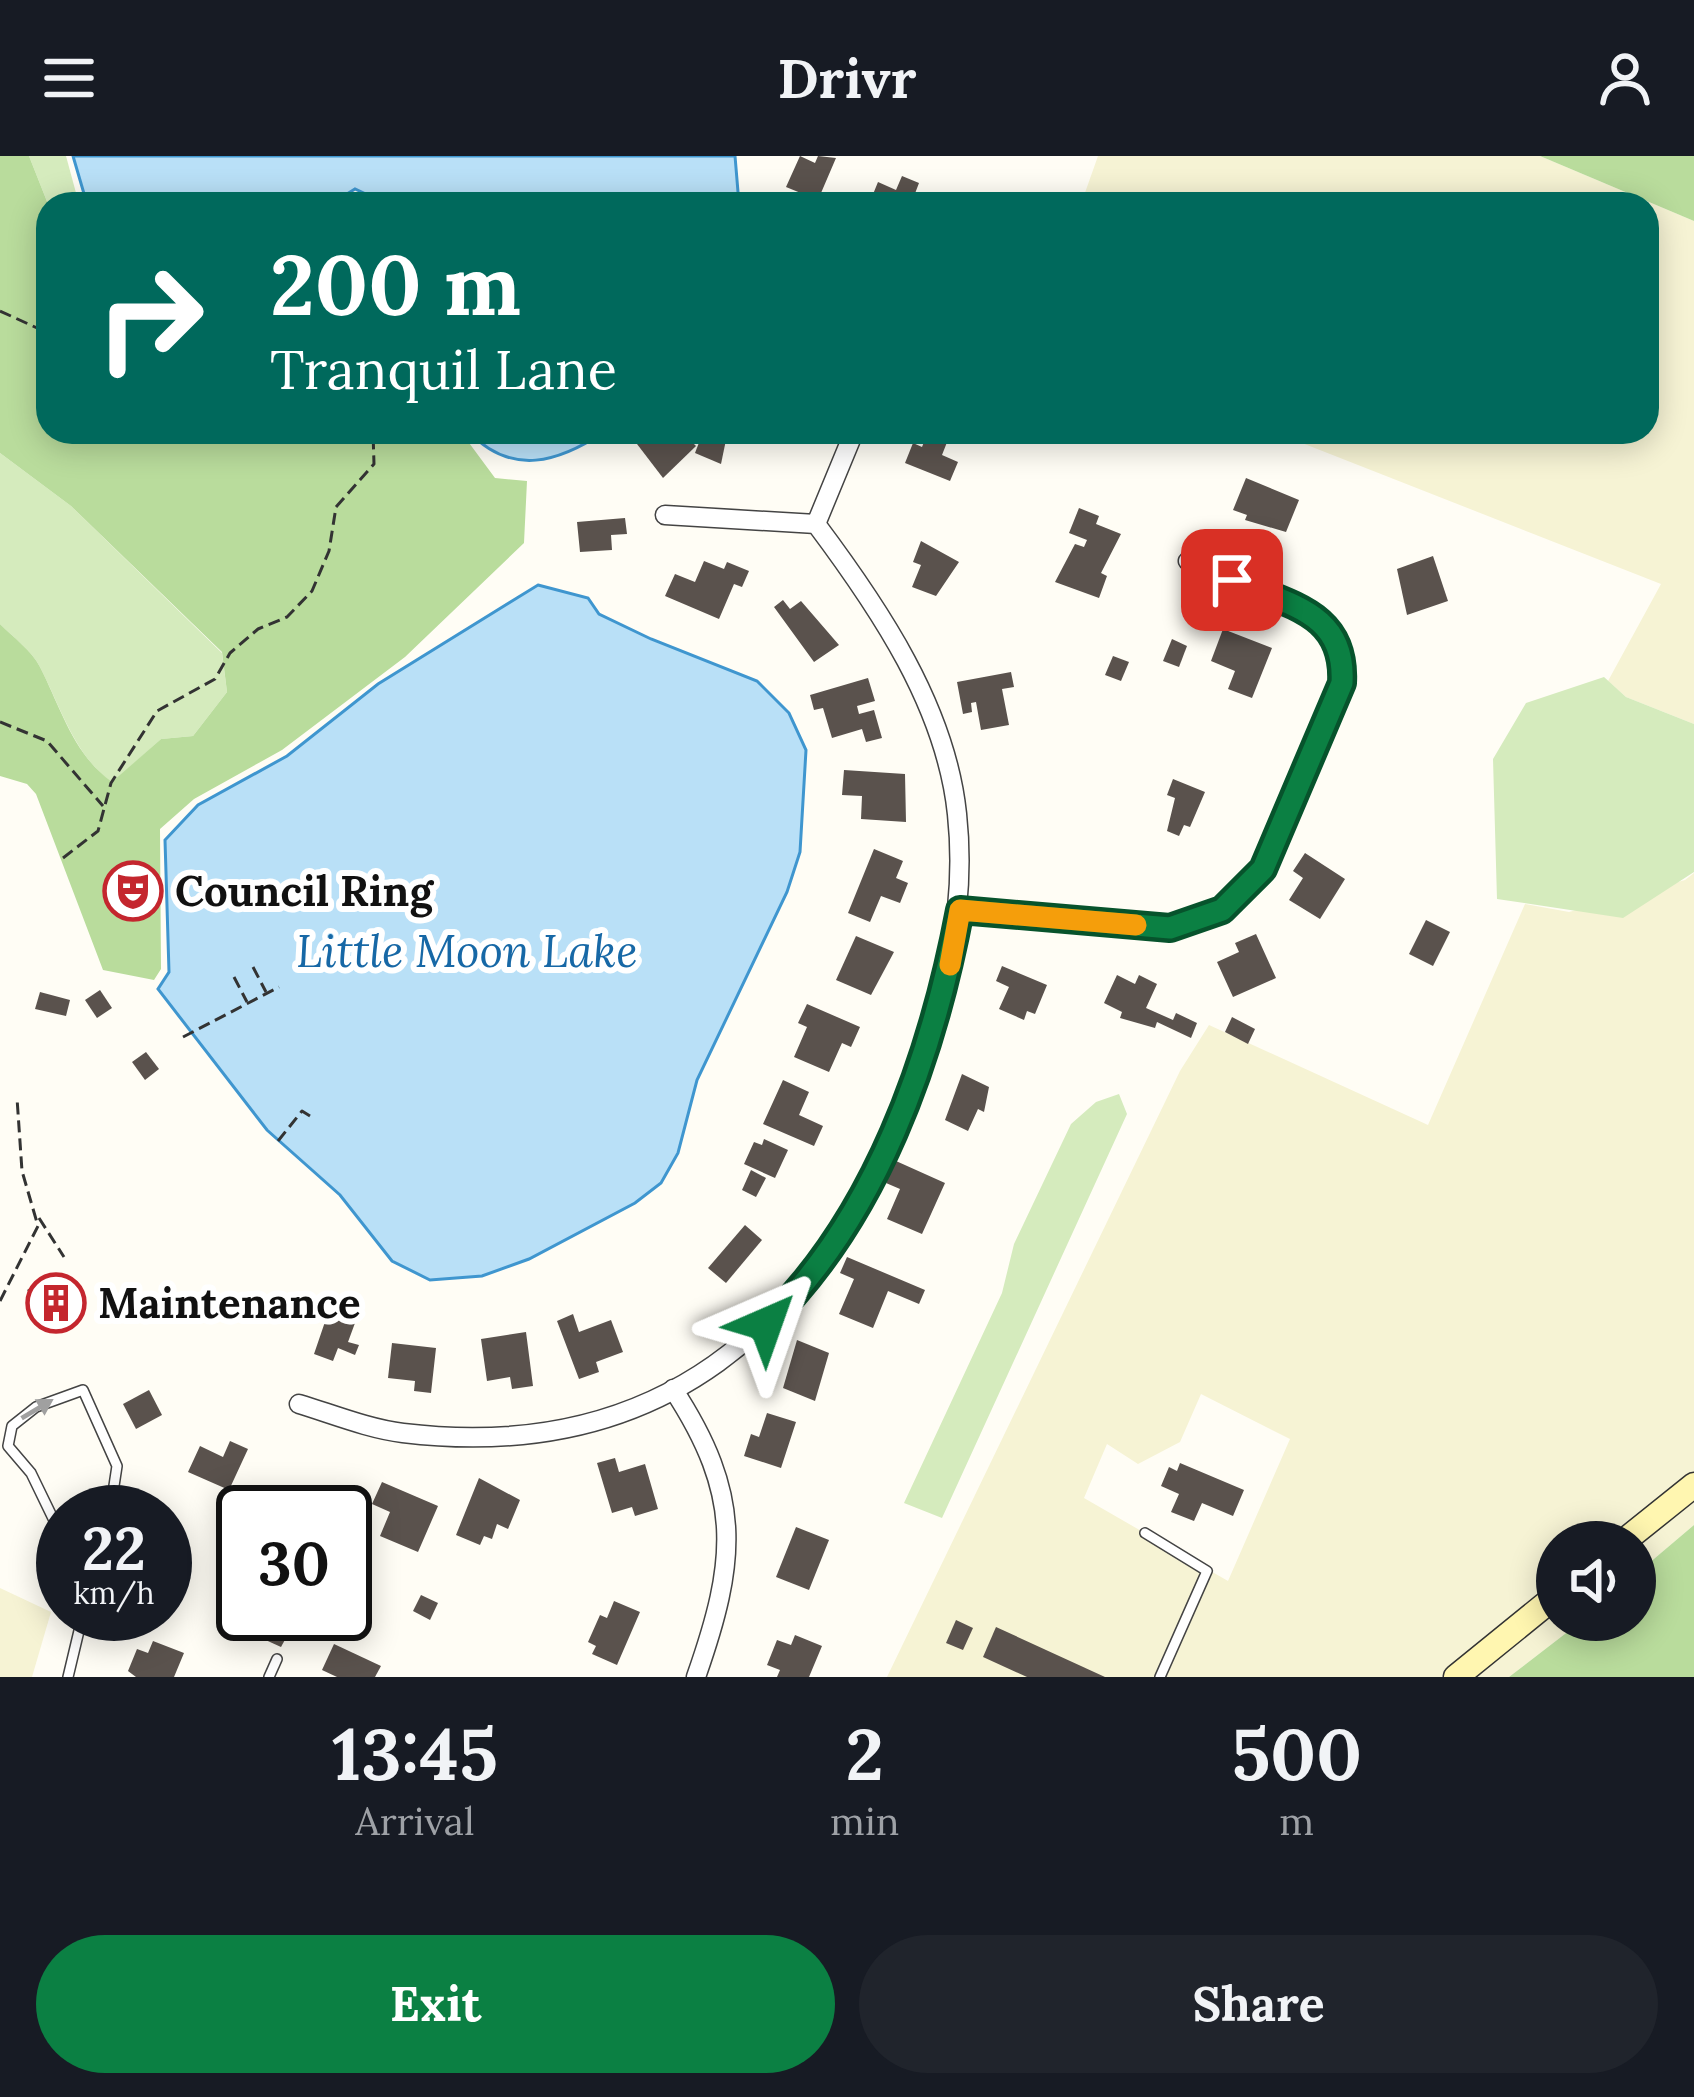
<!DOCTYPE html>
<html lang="en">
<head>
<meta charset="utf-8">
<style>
  :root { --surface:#171b24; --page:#20242c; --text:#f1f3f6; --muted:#9ea1a6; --accent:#0b8043 }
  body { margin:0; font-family:Lora,serif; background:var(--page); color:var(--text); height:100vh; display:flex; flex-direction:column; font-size:45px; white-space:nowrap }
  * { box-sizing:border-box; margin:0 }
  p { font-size:39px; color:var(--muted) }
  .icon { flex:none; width:66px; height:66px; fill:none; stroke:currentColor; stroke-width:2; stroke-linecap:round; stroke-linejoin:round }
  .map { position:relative; height:1521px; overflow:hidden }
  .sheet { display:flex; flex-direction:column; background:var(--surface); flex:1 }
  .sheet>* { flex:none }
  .banner { position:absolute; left:36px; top:36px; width:1623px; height:252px; border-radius:36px; box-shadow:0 6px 30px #0003; background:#00695c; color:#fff; overflow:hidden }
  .controls { position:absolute; left:1536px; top:1365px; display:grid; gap:24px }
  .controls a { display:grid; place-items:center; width:120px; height:120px; border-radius:50%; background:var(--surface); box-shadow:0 6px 30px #0003; font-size:60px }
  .speed { position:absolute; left:36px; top:1329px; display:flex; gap:24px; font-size:60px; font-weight:700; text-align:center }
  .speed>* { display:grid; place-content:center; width:156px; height:156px; border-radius:50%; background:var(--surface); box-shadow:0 6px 30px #0003; line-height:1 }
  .speed small { font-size:30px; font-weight:400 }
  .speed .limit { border:6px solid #111; border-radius:18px; background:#fff; color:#111 }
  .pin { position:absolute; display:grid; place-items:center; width:102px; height:102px; color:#fff; margin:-51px; border-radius:24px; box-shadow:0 6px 18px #0006 }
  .me { position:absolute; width:132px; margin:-66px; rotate:43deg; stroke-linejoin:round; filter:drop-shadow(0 0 9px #0008) }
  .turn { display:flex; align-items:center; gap:42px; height:252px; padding:0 36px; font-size:54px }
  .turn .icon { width:156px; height:156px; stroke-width:2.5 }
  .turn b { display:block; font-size:84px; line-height:102px }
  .eta { display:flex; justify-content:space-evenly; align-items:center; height:204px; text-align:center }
  .eta b { font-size:72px; font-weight:700; line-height:84px }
  .cta { display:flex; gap:24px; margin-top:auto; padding:24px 36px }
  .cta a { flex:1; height:138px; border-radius:72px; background:var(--accent); color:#fff; font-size:48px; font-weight:700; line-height:138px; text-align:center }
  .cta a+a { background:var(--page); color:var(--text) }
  header { display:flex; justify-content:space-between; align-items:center; height:156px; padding:0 36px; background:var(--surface); font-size:54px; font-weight:700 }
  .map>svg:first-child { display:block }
  .farmland { fill:#f6f3d4; fill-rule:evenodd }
  .green { fill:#d5ebbd }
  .forest { fill:#b9dc9c }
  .water { fill:#b9e0f7; stroke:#3f96cf; stroke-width:3 }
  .building { fill:#5a524d }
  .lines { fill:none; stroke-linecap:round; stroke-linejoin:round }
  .lane-casing { stroke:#444; stroke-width:12 }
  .street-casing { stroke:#444; stroke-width:21 }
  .secondary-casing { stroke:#333; stroke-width:27 }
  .path { stroke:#333; stroke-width:3; stroke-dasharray:12 6; stroke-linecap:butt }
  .lane { stroke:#fff; stroke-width:9 }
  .street { stroke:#fff; stroke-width:18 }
  .secondary { stroke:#fff6b0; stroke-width:24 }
  .oneway { fill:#a0a0a0 }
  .route-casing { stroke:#07532c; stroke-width:30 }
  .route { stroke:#0b8043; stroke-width:21 }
  .slow { stroke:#f59e0b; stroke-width:21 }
  .labels { text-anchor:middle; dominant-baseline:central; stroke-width:12; stroke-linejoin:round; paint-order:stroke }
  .poi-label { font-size:42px; font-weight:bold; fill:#111; stroke:#fff; text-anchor:start }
  .water-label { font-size:45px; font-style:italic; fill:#1768a6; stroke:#fff }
</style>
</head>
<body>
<header><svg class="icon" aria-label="menu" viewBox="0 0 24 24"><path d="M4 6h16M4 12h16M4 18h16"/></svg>Drivr<svg class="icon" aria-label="person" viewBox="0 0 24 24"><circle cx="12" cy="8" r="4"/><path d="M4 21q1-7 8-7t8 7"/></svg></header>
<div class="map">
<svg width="1694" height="1521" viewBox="0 0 1694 1521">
  <rect width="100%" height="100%" fill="#fffdf5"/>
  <g class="farmland">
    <polygon points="1098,0 1540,0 1694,65 1694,568 1626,541 1608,525 1661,428 1274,276 1647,276 1647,48 1081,48"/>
    <path d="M1694,717V1317L1609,1386H1557V1428L1442,1521H887L1180,915L1209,869L1428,969L1525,748L1569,756L1685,724ZM1201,1238L1290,1283L1228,1425L1084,1342L1107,1288L1138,1308L1180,1286Z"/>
    <polygon points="1694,1340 1694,1369 1635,1419 1635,1388"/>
    <polygon points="0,1432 51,1456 32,1521 0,1521"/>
    <polygon points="1557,1451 1557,1464 1583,1464 1509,1521 1470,1521"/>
  </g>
  <g class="green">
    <polygon points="29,0 66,0 79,48 48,48"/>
    <path d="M0,297L71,350L222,497L227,536L193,580L161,583L112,627C74,598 61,552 40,511C32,495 13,481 0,468Z"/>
    <polygon points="1604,521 1626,541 1694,568 1694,716 1623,762 1497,743 1493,603 1526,547"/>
    <polygon points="1119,938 1127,958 942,1362 904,1347 1002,1137 1014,1088 1071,968 1096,946"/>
  </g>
  <g class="forest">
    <path d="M0,0H29L48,48V276H461L495,322L527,325L524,387L405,501L282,594L194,643L160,673L161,813L154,824L103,814L36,638L27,628L0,620V468C13,481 32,495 40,511C61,552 73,598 112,626L161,583L193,580L227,536L222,496L71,350L0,297Z"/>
    <polygon points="1540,0 1694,0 1694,65"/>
    <polygon points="1694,1369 1694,1521 1509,1521 1583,1464 1635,1464 1635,1419"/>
  </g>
  <g class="water">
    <polygon points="73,0 735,0 739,48 387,48 355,33 331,48 87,48"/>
    <path d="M469,276H604C559,306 512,321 469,276Z"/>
    <polygon points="538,429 588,442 599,458 651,483 757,525 789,557 806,594 800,696 787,736 697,924 678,997 661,1027 635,1047 529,1103 482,1120 430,1124 392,1105 340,1039 267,974 158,833 169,816 165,684 198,649 287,600 378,528"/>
  </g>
  <g class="building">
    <polygon points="800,0 815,7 818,0 836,2 818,44 786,31"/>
    <polygon points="902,20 919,27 911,48 869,48 878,26 896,34"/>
    <polygon points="649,276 682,276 696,290 663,322 637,288"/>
    <polygon points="703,276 727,279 721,308 695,297"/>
    <polygon points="928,276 951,276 942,299 958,306 950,325 905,307 913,287 922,291"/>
    <polygon points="1246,322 1299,344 1286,376 1245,364 1247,359 1233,354"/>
    <polygon points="1079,352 1099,360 1096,368 1121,378 1101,417 1107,420 1099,442 1055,426 1075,388 1084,391 1087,384 1069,377"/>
    <polygon points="625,362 627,378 611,379 612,394 580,396 577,366"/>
    <polygon points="921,385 959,406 936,440 912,431 921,409 913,406"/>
    <polygon points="1433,400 1448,445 1407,459 1397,413"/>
    <polygon points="704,405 724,413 727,406 749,415 742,431 734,428 719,463 665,440 675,418 695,426"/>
    <polygon points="783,444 790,453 801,445 839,489 814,506 774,451"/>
    <polygon points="1223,473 1272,492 1252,542 1228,533 1235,515 1211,505"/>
    <polygon points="1172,483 1187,490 1179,511 1163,505"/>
    <polygon points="1113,500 1129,506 1121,525 1105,519"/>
    <polygon points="1011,516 1014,531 1002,533 1009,569 981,574 976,546 971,547 972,556 963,558 957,526"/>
    <polygon points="868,522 875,545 857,550 859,558 874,554 882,582 866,586 862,573 832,582 823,552 814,554 810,539"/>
    <polygon points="844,614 905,618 906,666 861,663 862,640 842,639"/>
    <polygon points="1173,623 1205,636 1190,671 1184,669 1179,680 1167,675 1175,642 1167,639"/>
    <polygon points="874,693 903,705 896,722 908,727 900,747 881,740 870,766 848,757"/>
    <polygon points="1305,697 1345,723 1320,763 1289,744 1303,722 1293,715"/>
    <polygon points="1426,764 1450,776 1433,810 1409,798"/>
    <polygon points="1256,778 1276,822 1233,841 1217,806 1239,796 1235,787"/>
    <polygon points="856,780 894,796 871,839 836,824"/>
    <polygon points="1002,810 1047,829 1035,858 1027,855 1024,864 999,853 1009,831 996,825"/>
    <polygon points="1117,819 1135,828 1139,819 1157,828 1146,852 1173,864 1176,857 1197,867 1191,882 1157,866 1155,872 1120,862 1122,856 1104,847"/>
    <polygon points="100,834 112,852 97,862 85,844"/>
    <polygon points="40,836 70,844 66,860 35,853"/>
    <polygon points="807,848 860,871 851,891 842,887 829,916 794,901 807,871 798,867"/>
    <polygon points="1232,861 1255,873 1248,888 1225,876"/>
    <polygon points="146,896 159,913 145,924 132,906"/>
    <polygon points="962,918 989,931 984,956 978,953 968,975 945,964"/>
    <polygon points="783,924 809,936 799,959 823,970 814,990 763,968"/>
    <polygon points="764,983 788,994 775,1022 744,1008 754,986 762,989"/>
    <polygon points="896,1005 945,1027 922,1078 887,1063 900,1033 886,1027"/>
    <polygon points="751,1014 766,1022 756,1041 742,1034"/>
    <polygon points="745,1069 762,1084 726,1127 708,1112"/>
    <polygon points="847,1101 925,1134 919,1148 888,1135 873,1172 839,1158 854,1123 840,1117"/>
    <polygon points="43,1123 52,1135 64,1127 84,1158 56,1177 27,1134"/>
    <polygon points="328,1157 355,1167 348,1186 359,1189 355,1199 338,1192 333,1205 314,1198"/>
    <polygon points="573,1158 579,1176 611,1164 623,1196 596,1206 599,1216 579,1223 557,1165"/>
    <polygon points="526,1176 533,1230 512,1233 510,1221 487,1225 481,1183"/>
    <polygon points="797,1184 829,1197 815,1245 783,1232"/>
    <polygon points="392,1187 436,1192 431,1237 414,1235 415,1225 388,1222"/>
    <polygon points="149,1234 162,1259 136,1273 123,1248"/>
    <polygon points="767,1257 796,1266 781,1312 744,1300 751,1278 759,1281"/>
    <polygon points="230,1285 248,1293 229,1334 188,1316 200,1290 223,1301"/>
    <polygon points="615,1302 619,1316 645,1308 658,1353 635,1360 632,1351 612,1357 597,1307"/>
    <polygon points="1180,1307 1244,1334 1233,1360 1202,1347 1194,1365 1171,1356 1179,1338 1161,1330 1169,1311 1177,1315"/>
    <polygon points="479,1322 520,1344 508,1373 497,1368 492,1383 484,1380 480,1389 456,1379"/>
    <polygon points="382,1326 438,1350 418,1396 380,1380 390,1356 372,1348"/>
    <polygon points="796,1371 829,1384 809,1434 776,1421"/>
    <polygon points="165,1399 185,1407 175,1429 165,1424"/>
    <polygon points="421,1439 438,1447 430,1464 413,1455"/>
    <polygon points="614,1445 640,1456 617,1509 592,1498 596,1490 588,1486 600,1459 607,1462"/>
    <polygon points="269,1458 299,1458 281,1491 259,1481"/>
    <polygon points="956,1464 973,1472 963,1494 946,1487"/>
    <polygon points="996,1471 1105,1521 1027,1521 983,1501"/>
    <polygon points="795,1479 822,1490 809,1521 777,1521 780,1514 767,1509 777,1484 791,1489"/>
    <polygon points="153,1485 184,1497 174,1521 136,1521 128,1515 137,1493 148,1497"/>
    <polygon points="334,1488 381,1510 375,1521 337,1521 322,1514"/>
  </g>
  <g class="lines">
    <g class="lane-casing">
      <g id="lane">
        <polyline points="1145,1377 1207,1415 1160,1521"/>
        <polyline points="63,1383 31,1317 8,1290 12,1270 36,1251 83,1234 117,1310 110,1356"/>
        <polyline points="68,1521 83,1458"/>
        <polyline points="269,1521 277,1503"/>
      </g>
    </g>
    <g class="street-casing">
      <g id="street">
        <polyline points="816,368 854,276"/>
        <path d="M960,755L1170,772L1222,754L1263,714L1342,527C1344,497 1341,483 1318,462L1188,405"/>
        <path d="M673,1233C743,1340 737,1404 696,1521"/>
        <path d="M299,1248C332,1258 369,1273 403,1277C661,1308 817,1170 906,940C942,847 968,760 957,658C946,551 879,452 816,368L665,359"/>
      </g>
    </g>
    <g class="secondary-casing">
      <g id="secondary">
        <polyline points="1623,1386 1694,1329"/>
        <polyline points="1456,1521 1557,1439"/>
      </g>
    </g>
    <g class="path">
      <polyline points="0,155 48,177"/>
      <polyline points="0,566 47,585 103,650"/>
      <polyline points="63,702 98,675 111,627 157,555 215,523 230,497 258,473 287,461 312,435 329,395 336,351 374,308 373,276"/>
      <polyline points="253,811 266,836"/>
      <polyline points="234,821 247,846"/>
      <polyline points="183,881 279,831"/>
      <polyline points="278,985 302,955 310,960"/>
      <polyline points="39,1062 64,1101"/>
      <polyline points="0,1145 38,1070 22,1015 17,942"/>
    </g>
    <use href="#lane" class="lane"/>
    <use href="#street" class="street"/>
    <use href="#secondary" class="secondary"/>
  </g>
  <defs><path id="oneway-solid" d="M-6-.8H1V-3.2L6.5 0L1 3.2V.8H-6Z" transform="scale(3)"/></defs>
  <use class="oneway" href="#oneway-solid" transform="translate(37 1253) rotate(-31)"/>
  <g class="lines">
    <g class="route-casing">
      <path id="route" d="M766,1168C876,1062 932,902 960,754L1170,772L1222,754L1263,713L1342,527C1346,455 1287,449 1232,424"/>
    </g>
    <use href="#route" class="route"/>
    <polyline class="slow" points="950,809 960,754 1136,769"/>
  </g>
  <defs>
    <g id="theatre-ring" transform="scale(3)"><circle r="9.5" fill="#fff" stroke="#c4262e" stroke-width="1.5"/><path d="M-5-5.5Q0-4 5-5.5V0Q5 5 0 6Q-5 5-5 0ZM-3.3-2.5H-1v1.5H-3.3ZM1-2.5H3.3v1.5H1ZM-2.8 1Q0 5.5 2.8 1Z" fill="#c4262e"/></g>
    <g id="building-ring" transform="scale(3)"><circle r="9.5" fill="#fff" stroke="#c4262e" stroke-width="1.5"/><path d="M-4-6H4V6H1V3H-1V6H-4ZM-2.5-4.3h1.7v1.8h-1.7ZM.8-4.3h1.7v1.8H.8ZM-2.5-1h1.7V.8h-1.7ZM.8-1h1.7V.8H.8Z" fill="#c4262e"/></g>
  </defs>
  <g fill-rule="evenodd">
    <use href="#theatre-ring" x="133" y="735"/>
    <use href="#building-ring" x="56" y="1147"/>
  </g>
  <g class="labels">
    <g class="poi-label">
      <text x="175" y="735">Council Ring</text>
      <text x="98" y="1147">Maintenance</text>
    </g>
    <g class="water-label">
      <text x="467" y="794">Little Moon Lake</text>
    </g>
  </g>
</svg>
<div class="controls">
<a><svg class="icon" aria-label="sound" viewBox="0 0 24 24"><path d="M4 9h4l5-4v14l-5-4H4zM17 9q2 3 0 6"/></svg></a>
</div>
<div class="speed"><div>22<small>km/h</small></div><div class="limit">30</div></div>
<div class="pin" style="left:1232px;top:424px;background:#d93025"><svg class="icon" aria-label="arrive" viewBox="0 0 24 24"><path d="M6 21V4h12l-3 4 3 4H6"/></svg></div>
<svg class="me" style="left:766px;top:1168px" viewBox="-20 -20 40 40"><path d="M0-17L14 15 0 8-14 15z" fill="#0b8043" stroke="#fff" stroke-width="4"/></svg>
<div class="banner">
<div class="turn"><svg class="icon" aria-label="right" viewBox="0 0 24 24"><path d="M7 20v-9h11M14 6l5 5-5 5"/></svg><div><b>200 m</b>Tranquil Lane</div></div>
</div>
</div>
<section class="sheet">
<div class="eta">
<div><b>13:45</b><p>Arrival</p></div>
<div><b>2</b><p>min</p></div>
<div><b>500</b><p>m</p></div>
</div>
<div class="cta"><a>Exit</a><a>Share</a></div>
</section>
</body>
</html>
